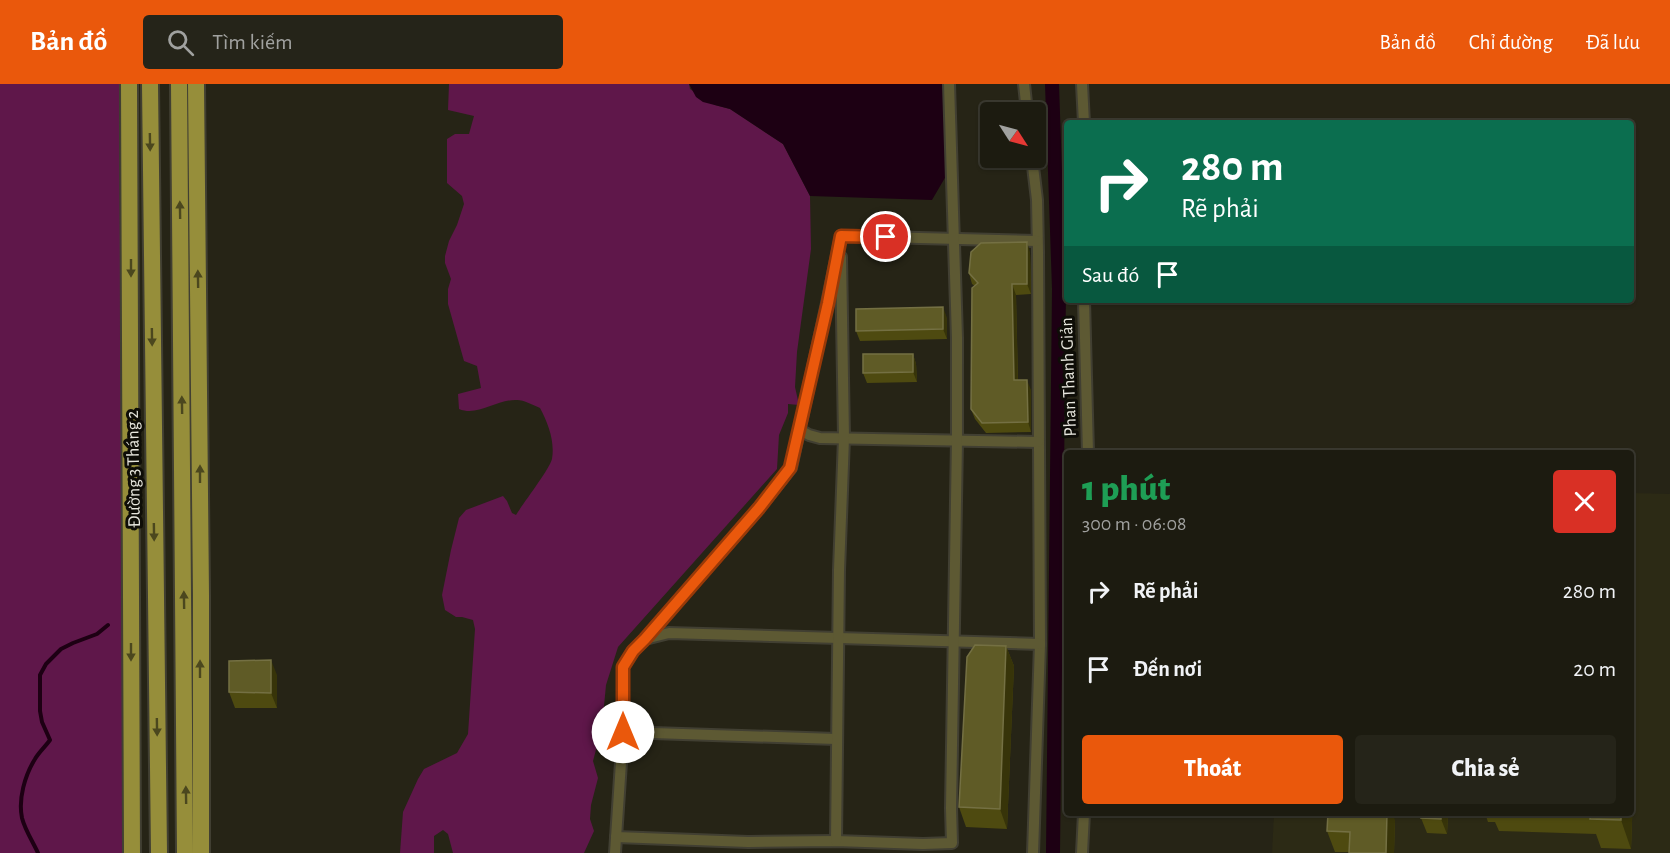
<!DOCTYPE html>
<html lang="vi">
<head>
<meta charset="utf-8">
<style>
  :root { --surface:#1c1b10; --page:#252419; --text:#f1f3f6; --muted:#a0a19f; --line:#3a3930; --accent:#ea580c }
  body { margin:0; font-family:"Alegreya Sans",sans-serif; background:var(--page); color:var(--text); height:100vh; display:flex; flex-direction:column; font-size:22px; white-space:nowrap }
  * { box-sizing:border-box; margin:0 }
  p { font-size:20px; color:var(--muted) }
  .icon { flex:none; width:33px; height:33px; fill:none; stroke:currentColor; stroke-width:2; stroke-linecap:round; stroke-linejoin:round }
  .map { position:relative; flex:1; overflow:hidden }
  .sheet { position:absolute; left:1064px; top:366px; width:570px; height:366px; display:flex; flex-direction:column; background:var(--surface); border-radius:6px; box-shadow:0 2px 4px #0004,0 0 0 2px var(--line) }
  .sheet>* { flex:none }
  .hud { position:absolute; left:1064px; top:36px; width:570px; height:183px; border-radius:6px; box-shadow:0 2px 4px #0004,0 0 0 2px var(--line); background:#0b6e4f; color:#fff; overflow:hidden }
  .needle { width:39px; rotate:126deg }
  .fabs { position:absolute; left:980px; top:18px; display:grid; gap:12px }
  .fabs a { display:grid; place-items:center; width:66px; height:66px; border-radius:6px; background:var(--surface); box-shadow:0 2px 4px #0004,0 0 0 2px var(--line); font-size:30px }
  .pin { position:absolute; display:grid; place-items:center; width:51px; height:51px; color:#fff; margin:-26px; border:3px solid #fff; border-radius:50%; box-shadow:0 2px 6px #0007 }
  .me { position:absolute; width:66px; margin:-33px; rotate:0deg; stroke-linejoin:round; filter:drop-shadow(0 0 4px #0008) }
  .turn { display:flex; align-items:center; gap:21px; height:126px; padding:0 18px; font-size:27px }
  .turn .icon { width:78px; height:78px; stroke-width:2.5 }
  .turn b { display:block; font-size:42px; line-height:51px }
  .then { display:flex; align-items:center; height:57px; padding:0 18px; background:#0003; gap:12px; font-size:22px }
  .round { display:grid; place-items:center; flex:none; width:63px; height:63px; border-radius:6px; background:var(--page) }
  .head { display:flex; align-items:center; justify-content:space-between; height:102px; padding:0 18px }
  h1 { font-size:36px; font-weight:800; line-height:45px; color:#1e9e55 }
  .action { display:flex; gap:12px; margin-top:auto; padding:12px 18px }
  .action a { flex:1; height:69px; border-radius:6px; background:var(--accent); color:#fff; font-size:24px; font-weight:800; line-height:69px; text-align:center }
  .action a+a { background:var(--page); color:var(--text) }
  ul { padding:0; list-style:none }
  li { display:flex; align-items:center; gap:18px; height:78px; padding:0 18px }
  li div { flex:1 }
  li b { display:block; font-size:22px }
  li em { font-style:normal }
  header { display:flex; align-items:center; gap:36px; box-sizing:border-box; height:84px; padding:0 30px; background:var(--accent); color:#fff }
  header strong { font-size:28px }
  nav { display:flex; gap:33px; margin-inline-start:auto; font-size:21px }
  .search { width:420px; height:54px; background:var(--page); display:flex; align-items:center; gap:15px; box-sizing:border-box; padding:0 21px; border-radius:6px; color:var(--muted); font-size:22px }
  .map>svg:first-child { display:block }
  .built { fill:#2c2a15 }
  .green { fill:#5f174a }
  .water { fill:#1d0013 }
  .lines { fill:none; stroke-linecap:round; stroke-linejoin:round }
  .stream { stroke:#1d0013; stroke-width:4 }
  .canal { stroke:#1d0013; stroke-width:14 }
  .minor-casing { stroke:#413f32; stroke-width:14 }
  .primary-casing { stroke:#413f32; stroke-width:20 }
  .minor { stroke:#5d5933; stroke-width:10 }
  .primary { stroke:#968e3a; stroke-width:16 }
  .wall { fill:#4e4a10 }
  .shaded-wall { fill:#373409 }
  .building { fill:#5f5b26; stroke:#747043; stroke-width:1.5 }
  .oneway { fill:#4b471e }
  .route-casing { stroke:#983908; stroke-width:15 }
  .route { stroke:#ea580c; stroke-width:10 }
  .labels { text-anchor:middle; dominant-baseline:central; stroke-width:6; stroke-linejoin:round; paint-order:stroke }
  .street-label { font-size:18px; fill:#e7e6dd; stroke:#0e0d07 }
</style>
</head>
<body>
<header>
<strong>Bản đồ</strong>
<div class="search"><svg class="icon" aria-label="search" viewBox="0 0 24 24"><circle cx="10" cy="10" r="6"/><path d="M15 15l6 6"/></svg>Tìm kiếm</div>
<nav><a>Bản đồ</a><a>Chỉ đường</a><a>Đã lưu</a></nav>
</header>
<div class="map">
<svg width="1670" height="769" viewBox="0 0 1670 769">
  <rect width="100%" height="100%" fill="#262416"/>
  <polygon class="built" points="1631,409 1670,410 1670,769 1272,769 1274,729 1630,729"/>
  <g class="green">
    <polygon points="0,0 119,0 124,769 0,769"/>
    <path d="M449,0H689L690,5L715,21L730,25L783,60L810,112L811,165L797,268L795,303L799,321L788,320V329L779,351L777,385L618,563L606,601L602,643L593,677L598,694L591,721L590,735L594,747L584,769H453L448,750L443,746L434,752V769H400L403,728L418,695L424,685L457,669L468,650L475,545L473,536L462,533H456L445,526L442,511L451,466L459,434L466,426L503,412L507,417L512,429L516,431C524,418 549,386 552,375C555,357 548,339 540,324C533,321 524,316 517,316C497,315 478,333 459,325L458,310L481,304L477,282L464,277L448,220V205L451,195L445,179V172L449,157L457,141L464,120L462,112L447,99V55L455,50H469L474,32L448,26Z"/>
  </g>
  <polygon class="water" points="689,0 945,0 946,92 932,116 810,112 783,60 730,25 703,18 696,13"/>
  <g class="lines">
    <path class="stream" d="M38,769C33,758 25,746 22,734C18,715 25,691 35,675C39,668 45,663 50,656L42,638L40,627V591L46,580L61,565L73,559L97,550L108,541"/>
    <polyline class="canal" points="1052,0 1059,205 1053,769"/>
    <g class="minor-casing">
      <g id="minor">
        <polyline points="1024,0 1027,28"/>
        <polyline points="1082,0 1084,39"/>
        <polyline points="1032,74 1037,116 1038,168 1040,560 1033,769"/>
        <polyline points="841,152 1037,157"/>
        <polyline points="1084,216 1088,369"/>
        <polyline points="800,346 809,351 820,354 1038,358"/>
        <polyline points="645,555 669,549 1040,560"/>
        <polyline points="623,648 836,655"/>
        <polyline points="616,753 748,758 836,757 923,760 952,759 951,724 957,356 957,254 949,0"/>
        <polyline points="836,757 839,486 844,354 841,173"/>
        <polyline points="615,769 623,648 623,583 633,567 645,555 759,424 791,384 827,219 841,152"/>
        <polyline points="1082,769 1084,729"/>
      </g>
    </g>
    <g class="primary-casing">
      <g id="primary">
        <polyline points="129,0 132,769"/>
        <polyline points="150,0 159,769"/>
        <polyline points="179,0 185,769"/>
        <polyline points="196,0 201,511 201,769"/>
      </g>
    </g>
    <use href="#minor" class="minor"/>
    <use href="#primary" class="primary"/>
  </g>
  <g class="wall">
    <polygon points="1030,168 1031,210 1016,211 1018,296 1031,306 1031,348 986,349 975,335 971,325 975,202 972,200 969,189"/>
    <polygon points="947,234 947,255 860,257 856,247"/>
    <polygon points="913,270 916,280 917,298 867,299 863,289"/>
    <polygon points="1006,562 1014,582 1007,745 966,743 959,723"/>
    <polygon points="277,591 277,624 235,624 229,608"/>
    <polygon points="1636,628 1631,765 1601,764 1596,750 1499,747 1495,738 1488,738 1485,729 1630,729"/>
    <polygon points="1422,729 1448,729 1447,750 1427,749 1421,734"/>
    <polygon points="1395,736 1394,769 1349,769 1349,768 1335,768 1327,747"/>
  </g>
  <g class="shaded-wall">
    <polygon points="1027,158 1030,168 1031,210 1027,200"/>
    <polygon points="1012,200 1016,211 1018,307 1014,296"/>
    <polygon points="943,223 947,234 947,255 943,245"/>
    <polygon points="913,270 916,280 917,298 913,288"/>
    <polygon points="1027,296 1031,306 1031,348 1028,338"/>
    <polygon points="1006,562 1014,582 1007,745 1000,725"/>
    <polygon points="271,576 277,591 277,624 271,609"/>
    <polygon points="1630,613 1636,628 1631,765 1621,736 1621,729 1630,729"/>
    <polygon points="1387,729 1392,729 1395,736 1394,769 1386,769"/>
    <polygon points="1441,729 1448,729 1447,750 1441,735"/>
  </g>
  <g class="building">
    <polygon points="1027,158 1027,200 1012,200 1014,296 1027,296 1028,338 982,339 971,325 972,204 978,199 969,189 971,168 981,159"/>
    <polygon points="943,223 943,245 856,247 856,225"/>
    <polygon points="863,270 913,270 913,288 863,289"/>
    <polygon points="975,561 1006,562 1000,725 959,723 967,573"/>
    <polygon points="271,576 271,609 229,608 229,577"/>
    <polygon points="1328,729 1387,729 1386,769 1349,769 1350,748 1327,747"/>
    <polygon points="1422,729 1441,729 1441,735 1421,734"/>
    <polygon points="1591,729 1621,729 1621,736 1590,735"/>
  </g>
  <defs><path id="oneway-solid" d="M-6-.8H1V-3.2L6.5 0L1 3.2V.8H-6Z" transform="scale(1.5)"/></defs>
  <g class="oneway">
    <use href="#oneway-solid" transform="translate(150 58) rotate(89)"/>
    <use href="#oneway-solid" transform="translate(180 126) rotate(-91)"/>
    <use href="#oneway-solid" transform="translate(131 184) rotate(90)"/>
    <use href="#oneway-solid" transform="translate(198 195) rotate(-91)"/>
    <use href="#oneway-solid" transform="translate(152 253) rotate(89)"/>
    <use href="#oneway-solid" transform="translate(182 321) rotate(-91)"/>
    <use href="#oneway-solid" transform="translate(200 390) rotate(-90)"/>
    <use href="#oneway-solid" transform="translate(154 448) rotate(89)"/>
    <use href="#oneway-solid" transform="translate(184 516) rotate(-91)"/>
    <use href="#oneway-solid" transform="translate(131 568) rotate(90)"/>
    <use href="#oneway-solid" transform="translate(200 585) rotate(-90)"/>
    <use href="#oneway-solid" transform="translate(157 643) rotate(89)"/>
    <use href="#oneway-solid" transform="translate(186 711) rotate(-91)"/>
  </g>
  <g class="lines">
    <g class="route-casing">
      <polyline id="route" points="623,648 623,583 633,567 645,555 759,424 790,384 828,219 841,152 886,153"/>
    </g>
    <use href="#route" class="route"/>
  </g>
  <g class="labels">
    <g class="street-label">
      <text transform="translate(1069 293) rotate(-92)">Phan Thanh Giản</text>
      <text transform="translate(134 385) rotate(-91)">Đường 3 Tháng 2</text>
    </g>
  </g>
</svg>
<div class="fabs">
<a><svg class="needle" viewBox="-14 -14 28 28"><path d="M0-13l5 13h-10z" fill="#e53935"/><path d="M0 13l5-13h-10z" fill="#a0a19f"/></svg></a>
</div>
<div class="pin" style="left:886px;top:153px;background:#d93025"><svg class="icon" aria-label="arrive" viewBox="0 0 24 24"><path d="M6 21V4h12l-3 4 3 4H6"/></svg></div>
<svg class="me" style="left:623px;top:648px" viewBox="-20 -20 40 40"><circle r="19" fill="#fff"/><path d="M0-13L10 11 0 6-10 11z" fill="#ea580c"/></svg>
<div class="hud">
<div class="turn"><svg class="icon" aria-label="right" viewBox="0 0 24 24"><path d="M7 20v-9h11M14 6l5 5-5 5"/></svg><div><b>280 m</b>Rẽ phải</div></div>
<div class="then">Sau đó<svg class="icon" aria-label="arrive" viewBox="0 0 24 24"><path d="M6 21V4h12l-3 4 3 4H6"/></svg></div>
</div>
<section class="sheet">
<div class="head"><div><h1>1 phút</h1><p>300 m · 06:08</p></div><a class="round" style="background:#d93025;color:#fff"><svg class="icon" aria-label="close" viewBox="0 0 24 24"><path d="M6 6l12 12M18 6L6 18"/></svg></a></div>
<ul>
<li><svg class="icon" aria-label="right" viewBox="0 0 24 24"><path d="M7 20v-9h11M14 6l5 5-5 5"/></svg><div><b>Rẽ phải</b></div><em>280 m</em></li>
<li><svg class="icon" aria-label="arrive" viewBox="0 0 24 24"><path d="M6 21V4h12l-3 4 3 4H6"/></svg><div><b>Đến nơi</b></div><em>20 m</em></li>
</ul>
<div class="action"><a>Thoát</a><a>Chia sẻ</a></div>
</section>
</div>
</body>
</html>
